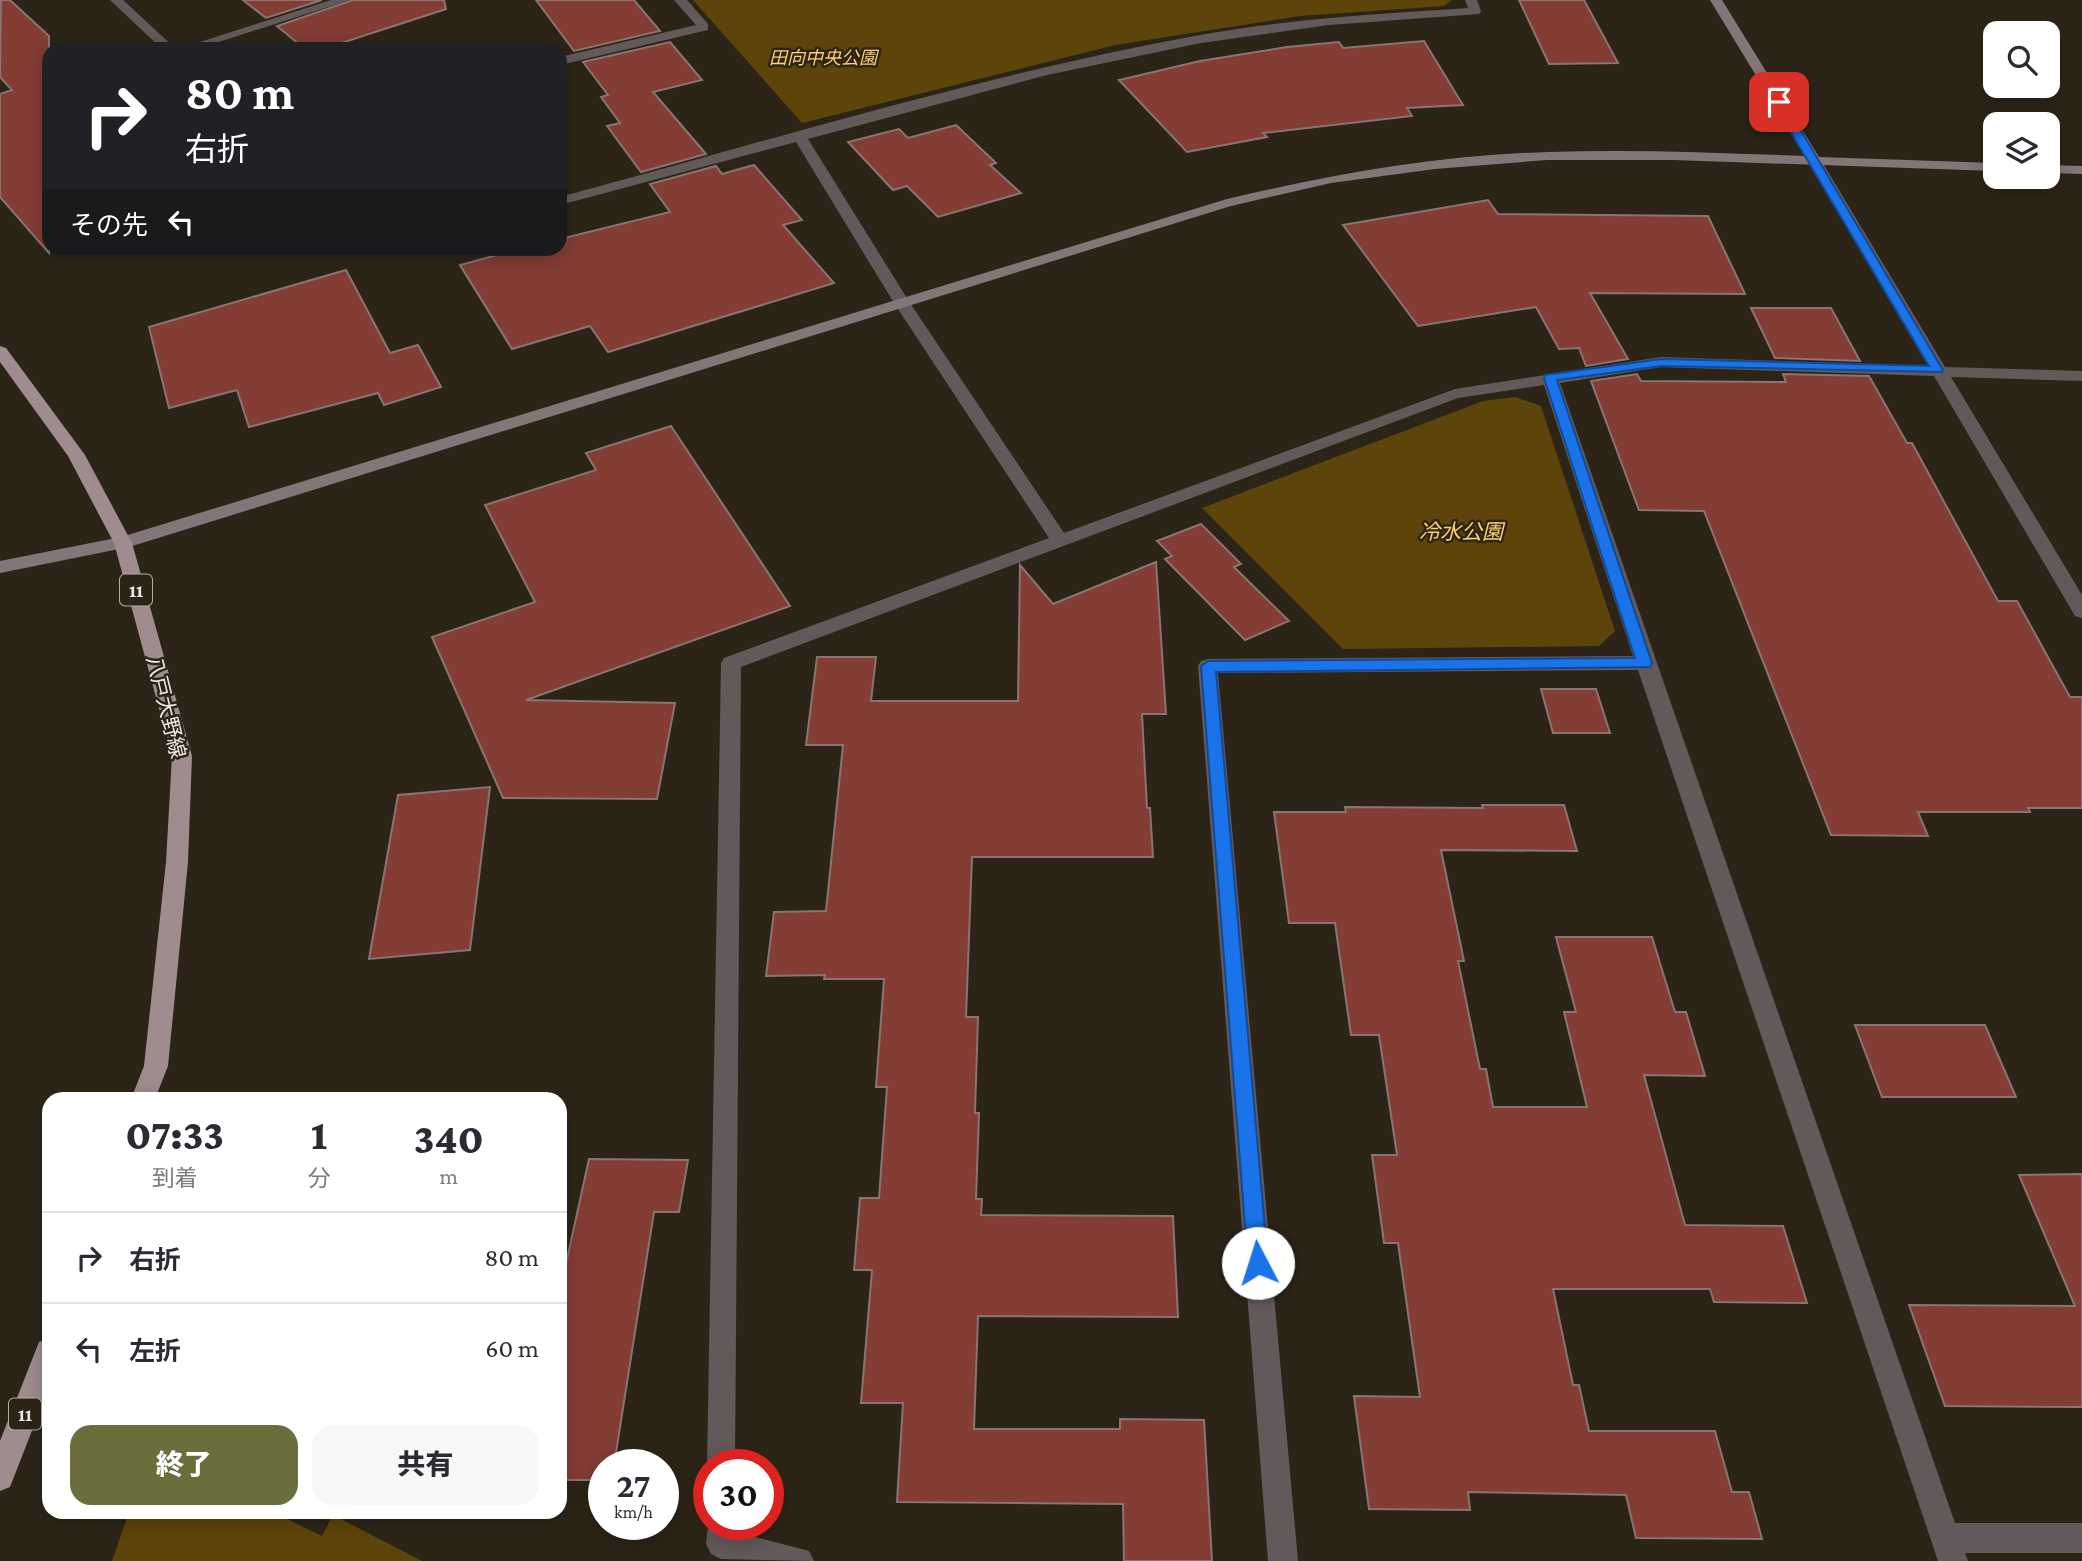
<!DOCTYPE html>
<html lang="ja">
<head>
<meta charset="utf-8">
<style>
  :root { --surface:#fff; --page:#f7f7f7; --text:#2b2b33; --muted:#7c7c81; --line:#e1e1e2; --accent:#6b6e3c }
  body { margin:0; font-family:"Crimson Pro","Noto Sans JP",serif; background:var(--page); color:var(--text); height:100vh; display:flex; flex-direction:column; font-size:26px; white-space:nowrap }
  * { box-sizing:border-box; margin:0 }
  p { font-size:23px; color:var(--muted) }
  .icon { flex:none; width:38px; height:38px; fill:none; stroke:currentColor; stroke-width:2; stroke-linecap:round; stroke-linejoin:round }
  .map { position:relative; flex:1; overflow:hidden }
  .sheet { position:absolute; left:42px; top:1092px; width:525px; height:427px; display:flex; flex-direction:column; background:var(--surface); border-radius:21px; box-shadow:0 4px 18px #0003 }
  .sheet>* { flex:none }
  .top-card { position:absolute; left:42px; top:42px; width:525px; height:214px; border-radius:21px; box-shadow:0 4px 18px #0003; background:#202124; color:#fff; overflow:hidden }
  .tools { position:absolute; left:1983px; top:21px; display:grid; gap:14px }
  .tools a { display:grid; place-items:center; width:77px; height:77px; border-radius:14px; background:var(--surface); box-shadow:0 4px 18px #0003; font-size:35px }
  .speed { position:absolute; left:588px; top:1449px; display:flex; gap:14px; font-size:35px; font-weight:700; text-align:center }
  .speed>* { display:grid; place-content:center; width:91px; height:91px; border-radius:50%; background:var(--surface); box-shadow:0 4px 18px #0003; line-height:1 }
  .speed small { font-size:18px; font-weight:400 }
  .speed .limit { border:10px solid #d22; background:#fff; color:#111 }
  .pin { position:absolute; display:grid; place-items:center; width:60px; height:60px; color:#fff; margin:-30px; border-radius:14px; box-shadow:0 4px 10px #0006 }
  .me { position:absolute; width:77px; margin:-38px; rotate:355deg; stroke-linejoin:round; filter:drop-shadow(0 0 5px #0008) }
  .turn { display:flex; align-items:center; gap:24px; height:147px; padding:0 28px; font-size:32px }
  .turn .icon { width:91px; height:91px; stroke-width:2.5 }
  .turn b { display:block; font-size:49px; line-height:60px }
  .then { display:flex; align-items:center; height:66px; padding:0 28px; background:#0003; gap:14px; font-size:26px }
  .eta { display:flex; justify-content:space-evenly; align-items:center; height:119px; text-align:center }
  .eta b { font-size:42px; font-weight:800; line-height:49px }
  .primary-button { display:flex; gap:14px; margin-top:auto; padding:14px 28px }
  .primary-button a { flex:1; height:80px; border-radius:21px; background:var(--accent); color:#fff; font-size:28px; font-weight:800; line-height:80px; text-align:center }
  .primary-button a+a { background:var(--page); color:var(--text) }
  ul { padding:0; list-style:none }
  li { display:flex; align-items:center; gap:21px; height:91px; padding:0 28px; border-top:2px solid var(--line) }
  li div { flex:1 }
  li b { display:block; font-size:26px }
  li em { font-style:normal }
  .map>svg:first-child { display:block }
  .green { fill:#5d440a }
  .building { fill:#833d35; stroke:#897471; stroke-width:2 }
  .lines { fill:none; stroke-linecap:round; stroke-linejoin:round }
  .street { fill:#62595a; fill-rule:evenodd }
  .secondary { fill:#847678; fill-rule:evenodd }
  .primary { fill:#9e8c8f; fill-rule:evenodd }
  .route { fill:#1a73e8; stroke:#114b97; stroke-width:2 }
  .labels { text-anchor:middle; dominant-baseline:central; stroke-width:5; stroke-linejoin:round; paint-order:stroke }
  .far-park-label { font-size:18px; font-style:italic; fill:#ffce6d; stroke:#2c2517 }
  .shield { fill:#2c2517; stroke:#b4aea4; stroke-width:2 }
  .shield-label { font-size:19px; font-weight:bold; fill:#eee9e0 }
  .park-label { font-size:21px; font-style:italic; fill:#ffce6d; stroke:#2c2517 }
  .street-label { font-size:21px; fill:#eee9e0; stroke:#2c2517 }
</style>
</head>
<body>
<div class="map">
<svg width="2082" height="1561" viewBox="0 0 2082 1561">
  <rect width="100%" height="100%" fill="#2c2517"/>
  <g class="green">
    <polygon points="693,0 1452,0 1444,6 1300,16 1115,45 802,123"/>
    <polygon points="1515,397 1541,406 1615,631 1599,646 1343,649 1202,508 1483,401"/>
    <polygon points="129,1512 273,1512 322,1536 333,1515 422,1561 112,1561"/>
  </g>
  <g class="building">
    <polygon points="1,0 10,0 49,36 49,253 0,197 0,94 12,90 0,77"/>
    <polygon points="243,0 322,0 266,18"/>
    <polygon points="353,0 444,0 446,9 323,49 318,49 310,43 301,46 277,26"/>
    <polygon points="536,0 634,0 660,31 574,51"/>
    <polygon points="1519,0 1584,0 1618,63 1549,64"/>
    <polygon points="1424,41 1463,105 1407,108 1412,116 1263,133 1267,137 1187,152 1119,80 1200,61 1287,47 1339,42 1343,48"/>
    <polygon points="670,42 702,80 653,92 706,154 641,172 607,126 620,123 601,97 608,95 583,62"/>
    <polygon points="956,125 996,163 990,165 1021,193 938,217 907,186 893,190 848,142 899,129 908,138"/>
    <polygon points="754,165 802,220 783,225 834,283 608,352 590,326 512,349 460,265 523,248 560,248 560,239 670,212 650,184 716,166 722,174"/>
    <polygon points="1488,200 1498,214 1708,216 1745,294 1590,293 1628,359 1586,366 1579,348 1559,349 1536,307 1418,326 1343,225"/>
    <polygon points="346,270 390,353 418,345 441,387 384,405 378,393 249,427 237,390 169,408 149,327"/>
    <polygon points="1751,308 1831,308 1860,361 1775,358"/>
    <polygon points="1637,374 1641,381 1786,382 1783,374 1869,376 1907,443 1912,443 1998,601 2017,601 2070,697 2082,697 2082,808 2028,808 2030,812 1918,812 1928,836 1831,835 1704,511 1639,510 1591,381"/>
    <polygon points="671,426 790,606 526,700 675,703 657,799 503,798 432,637 535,602 485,505 596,470 586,453"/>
    <polygon points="1201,524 1241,564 1234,567 1289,621 1245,640 1165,559 1172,556 1157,541"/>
    <polygon points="1156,562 1166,714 1142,714 1147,808 1150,808 1153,857 972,857 966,1017 978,1017 975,1113 979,1113 976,1199 982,1199 981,1215 1173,1216 1178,1317 978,1316 974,1429 1120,1429 1120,1419 1204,1420 1212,1561 1124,1561 1123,1504 897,1502 903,1403 861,1403 872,1270 854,1270 860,1198 879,1198 887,1087 876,1087 884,979 824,979 825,975 766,976 774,912 826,911 843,745 806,745 817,657 876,657 871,701 1018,701 1020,565 1053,604"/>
    <polygon points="1541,689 1596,689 1610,733 1553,733"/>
    <polygon points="490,787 470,950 369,959 398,795"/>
    <polygon points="1482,805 1564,805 1577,851 1441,850 1464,961 1458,961 1480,1069 1486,1069 1493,1107 1587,1107 1564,1012 1576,1012 1556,937 1652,937 1675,1012 1686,1012 1705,1076 1644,1075 1685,1225 1783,1226 1807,1303 1714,1302 1710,1289 1553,1289 1573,1385 1579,1385 1589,1431 1715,1431 1732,1492 1749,1492 1762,1539 1636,1538 1626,1495 1468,1492 1470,1510 1369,1509 1354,1396 1420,1397 1398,1243 1384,1243 1372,1155 1397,1155 1379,1035 1351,1035 1335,923 1289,923 1274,812 1346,812 1345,807 1483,808"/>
    <polygon points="1855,1025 1985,1025 2016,1097 1882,1097"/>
    <polygon points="589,1159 688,1160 679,1212 654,1212 614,1465 604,1465 604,1480 560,1480 560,1291"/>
    <polygon points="2082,1174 2082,1407 1945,1406 1909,1305 2075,1306 2019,1175"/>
  </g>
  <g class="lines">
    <g class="street">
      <polygon points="110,0 123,0 176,49 162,49"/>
      <polygon points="331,0 350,0 197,49 178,49"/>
      <polygon points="674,0 687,0 708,24 708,30 560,65 560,57 696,25"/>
      <path d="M1465,0H1477L1481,11L1479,14L1329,25L1201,43L1047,75L808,139L910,303L1064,533L1455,389L1661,357L1928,366L1807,160L1814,156L1821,160L1945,367L2082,371V381L1951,377L2082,595V618L2075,616L1934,376L1661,367L1560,383L1955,1523H2082V1553H1965L1968,1561H1938L1638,670L1218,673L1298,1561H1268L1198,666L1201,661L1208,659L1633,656L1544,385L1458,398L741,667L735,1465H709V1470L707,1465L721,663L724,658L1049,538L894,303L796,142L560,205V197C772,140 984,74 1200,35C1288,19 1378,14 1468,8Z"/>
      <polygon points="376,248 392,248 385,253"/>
      <polygon points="709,1518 709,1524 736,1524 736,1532 809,1551 814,1561 721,1559 711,1554 706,1544"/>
    </g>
    <g class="secondary">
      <path d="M1710,0H1722L1819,157L1995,163V171L1674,160H1547L1435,169L1331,183L1231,206L129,547L0,573V561L121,537L1227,199C1333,174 1440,155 1549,152C1634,149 1719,153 1805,156Z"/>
      <polygon points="2048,165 2082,166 2082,174 2048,173"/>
    </g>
    <g class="primary">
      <polygon points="0,346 6,348 85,455 132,543 192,756 188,862 168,1066 155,1099 131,1099 144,1066 166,862 172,756 114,543 68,456 0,362"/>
      <polygon points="49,1338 49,1387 10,1487 0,1491 0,1441 39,1342"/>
    </g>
  </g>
  <polygon class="route" points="1779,99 1784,102 1943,370 1942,372 1661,366 1557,380 1652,663 1650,667 1216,672 1268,1263 1265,1269 1258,1272 1251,1269 1248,1263 1201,666 1208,661 1635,658 1544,378 1545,375 1661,359 1929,366 1773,102"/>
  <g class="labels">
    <g class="far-park-label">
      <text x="823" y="58">田向中央公園</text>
    </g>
    <g class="shield">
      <rect x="120" y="574.5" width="32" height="31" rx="5"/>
      <rect x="9" y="1398.5" width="32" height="31" rx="5"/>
    </g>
    <g class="shield-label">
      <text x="136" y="590">11</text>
      <text x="25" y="1414">11</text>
    </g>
    <g class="park-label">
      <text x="1461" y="532">冷水公園</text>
    </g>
    <g class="street-label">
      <text transform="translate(166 707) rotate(76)">八戸大野線</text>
    </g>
  </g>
</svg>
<div class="tools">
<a><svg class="icon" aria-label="search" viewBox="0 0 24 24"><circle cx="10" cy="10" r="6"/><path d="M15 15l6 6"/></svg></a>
<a><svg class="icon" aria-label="layers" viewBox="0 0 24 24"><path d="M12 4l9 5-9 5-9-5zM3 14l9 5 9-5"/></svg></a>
</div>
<div class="speed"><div>27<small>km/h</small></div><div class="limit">30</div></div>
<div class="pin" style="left:1779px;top:102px;background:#d93025"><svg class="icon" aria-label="arrive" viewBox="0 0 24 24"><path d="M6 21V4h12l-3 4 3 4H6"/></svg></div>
<svg class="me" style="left:1258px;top:1263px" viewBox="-20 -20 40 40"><circle r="19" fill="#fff"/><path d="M0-13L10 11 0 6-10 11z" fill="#1a73e8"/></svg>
<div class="top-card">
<div class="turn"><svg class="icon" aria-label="right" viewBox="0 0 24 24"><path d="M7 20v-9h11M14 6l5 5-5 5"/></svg><div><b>80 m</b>右折</div></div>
<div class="then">その先<svg class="icon" aria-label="left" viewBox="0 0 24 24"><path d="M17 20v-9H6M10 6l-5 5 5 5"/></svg></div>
</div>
<section class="sheet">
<div class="eta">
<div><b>07:33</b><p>到着</p></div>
<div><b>1</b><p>分</p></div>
<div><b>340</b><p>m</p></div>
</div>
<ul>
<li><svg class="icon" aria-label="right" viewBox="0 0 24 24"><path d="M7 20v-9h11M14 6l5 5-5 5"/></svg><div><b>右折</b></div><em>80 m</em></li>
<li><svg class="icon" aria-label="left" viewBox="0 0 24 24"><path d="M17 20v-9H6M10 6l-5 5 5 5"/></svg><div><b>左折</b></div><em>60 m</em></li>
</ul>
<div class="primary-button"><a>終了</a><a>共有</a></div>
</section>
</div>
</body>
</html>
